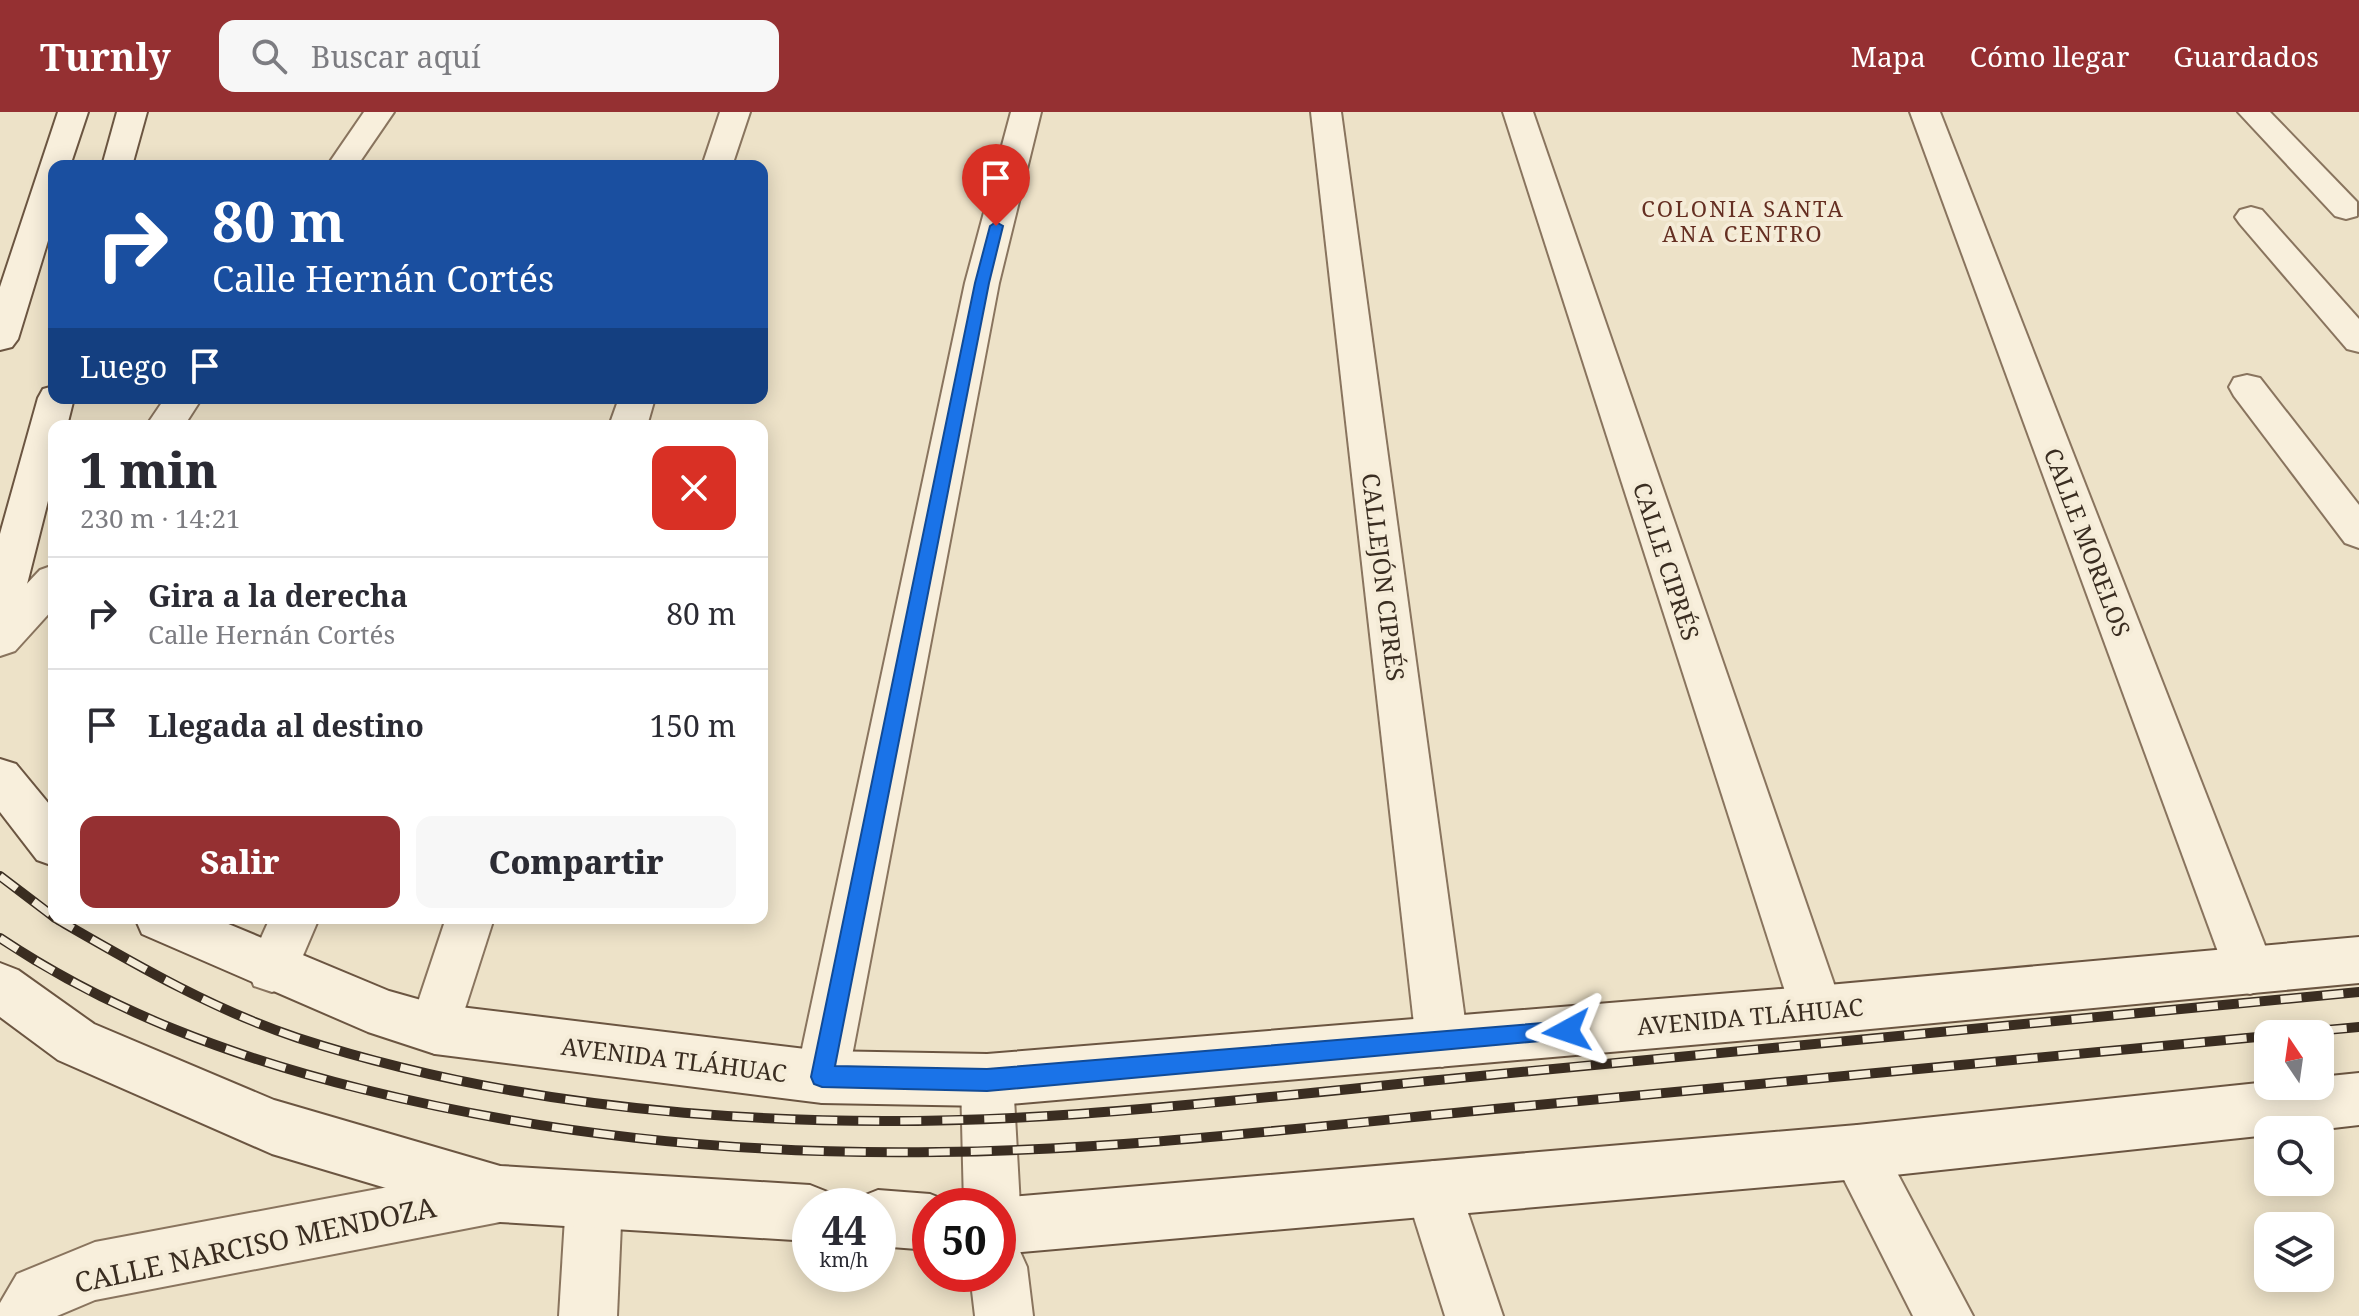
<!DOCTYPE html>
<html lang="es">
<head>
<meta charset="utf-8">
<style>
  :root { --surface:#fff; --page:#f7f7f7; --text:#2b2b33; --muted:#7c7c81; --line:#e1e1e2; --accent:#953032 }
  body { margin:0; font-family:"Noto Serif",serif; background:var(--page); color:var(--text); height:100vh; display:flex; flex-direction:column; font-size:30px; white-space:nowrap }
  * { box-sizing:border-box; margin:0 }
  p { font-size:26px; color:var(--muted) }
  .icon { flex:none; width:44px; height:44px; fill:none; stroke:currentColor; stroke-width:2; stroke-linecap:round; stroke-linejoin:round }
  .map { position:relative; flex:1; overflow:hidden }
  .side { position:absolute; left:48px; top:308px; width:720px; height:504px; display:flex; flex-direction:column; background:var(--surface); border-radius:16px; box-shadow:0 4px 20px #0003 }
  .side>* { flex:none }
  .guide { position:absolute; left:48px; top:48px; width:720px; height:244px; border-radius:16px; box-shadow:0 4px 20px #0003; background:#1a4fa0; color:#fff; overflow:hidden }
  .needle { width:52px; rotate:347deg }
  .buttons { position:absolute; left:2254px; top:908px; display:grid; gap:16px }
  .buttons a { display:grid; place-items:center; width:80px; height:80px; border-radius:16px; background:var(--surface); box-shadow:0 4px 20px #0003; font-size:40px }
  .speed { position:absolute; left:792px; top:1076px; display:flex; gap:16px; font-size:40px; font-weight:700; text-align:center }
  .speed>* { display:grid; place-content:center; width:104px; height:104px; border-radius:50%; background:var(--surface); box-shadow:0 4px 20px #0003; line-height:1 }
  .speed small { font-size:20px; font-weight:400 }
  .speed .limit { border:12px solid #d22; background:#fff; color:#111 }
  .pin { position:absolute; display:grid; place-items:center; width:68px; height:68px; color:#fff; margin:-82px -34px; border-radius:50% 50% 50% 0; rotate:-45deg; box-shadow:0 0 8px #0007 }
  .pin .icon { rotate:45deg }
  .me { position:absolute; width:88px; margin:-44px; rotate:265deg; stroke-linejoin:round; filter:drop-shadow(0 0 6px #0008) }
  .turn { display:flex; align-items:center; gap:28px; height:168px; padding:0 32px; font-size:36px }
  .turn .icon { width:104px; height:104px; stroke-width:2.5 }
  .turn b { display:block; font-size:56px; line-height:68px }
  .then { display:flex; align-items:center; height:76px; padding:0 32px; background:#0003; gap:16px; font-size:30px }
  .round { display:grid; place-items:center; flex:none; width:84px; height:84px; border-radius:16px; background:var(--page) }
  .head { display:flex; align-items:center; justify-content:space-between; height:136px; padding:0 32px }
  h1 { font-size:48px; font-weight:800; line-height:60px }
  .button { display:flex; gap:16px; margin-top:auto; padding:16px 32px }
  .button a { flex:1; height:92px; border-radius:16px; background:var(--accent); color:#fff; font-size:32px; font-weight:800; line-height:92px; text-align:center }
  .button a+a { background:var(--page); color:var(--text) }
  ul { padding:0; list-style:none }
  li { display:flex; align-items:center; gap:24px; height:112px; padding:0 32px; border-top:2px solid var(--line) }
  li div { flex:1 }
  li b { display:block; font-size:30px }
  li em { font-style:normal }
  header { display:flex; align-items:center; gap:48px; box-sizing:border-box; height:112px; padding:0 40px; background:var(--accent); color:#fff }
  header strong { font-size:38px }
  nav { display:flex; gap:44px; margin-inline-start:auto; font-size:28px }
  .search { width:560px; height:72px; background:var(--page); display:flex; align-items:center; gap:20px; box-sizing:border-box; padding:0 28px; border-radius:16px; color:var(--muted); font-size:30px }
  .map>svg:first-child { display:block }
  .lines { fill:none; stroke-linecap:round; stroke-linejoin:round }
  .minor-casing { stroke:#89745e; stroke-width:4 }
  .secondary-casing { stroke:#6b5541; stroke-width:4 }
  .minor { fill:#f8efdc; fill-rule:evenodd }
  .secondary { fill:#f8efdc; fill-rule:evenodd }
  .rail-casing { stroke:#3a2d21; stroke-width:10 }
  .rail { stroke:#f5ecd8; stroke-width:7; stroke-dasharray:21; stroke-linecap:butt }
  .route { fill:#1a73e8; stroke:#114b97; stroke-width:2 }
  .labels { text-anchor:middle; dominant-baseline:central; stroke-width:8; stroke-linejoin:round; paint-order:stroke }
  .far-neighbourhood-label { font-size:22px; letter-spacing:2px; fill:#652f22; stroke:#f5ecd8 }
  .street-label { font-size:24px; fill:#3a2d21; stroke:#f5ecd8 }
  .near-street-label { font-size:28px; fill:#3a2d21; stroke:#f5ecd8 }
</style>
</head>
<body>
<header>
<strong>Turnly</strong>
<div class="search"><svg class="icon" aria-label="search" viewBox="0 0 24 24"><circle cx="10" cy="10" r="6"/><path d="M15 15l6 6"/></svg>Buscar aquí</div>
<nav><a>Mapa</a><a>Cómo llegar</a><a>Guardados</a></nav>
</header>
<div class="map">
<svg width="2359" height="1204" viewBox="0 0 2359 1204">
  <rect width="100%" height="100%" fill="#ede2c8"/>
  <g class="lines">
    <g class="minor-casing">
      <g id="minor">
        <polygon points="364,0 394,0 357,54 327,54"/>
        <polygon points="720,0 750,0 732,54 702,54"/>
        <polygon points="1011,0 1041,0 999,171 848,965 841,983 822,991 803,983 796,965 965,171"/>
        <polygon points="1311,0 1341,0 1468,930 1460,948 1442,955 1424,948 1416,930"/>
        <polygon points="1503,0 1533,0 1843,898 1835,915 1817,922 1799,915 1791,898"/>
        <polygon points="1910,0 1940,0 2275,859 2268,876 2250,882 2232,876 2225,859"/>
        <polygon points="2238,0 2270,0 2357,90 2357,104 2346,107 2335,104"/>
        <polygon points="2251,95 2262,98 2359,207 2359,240 2347,237 2240,112 2235,105 2240,98"/>
        <polygon points="2247,263 2260,266 2359,393 2359,436 2345,431 2234,284 2229,275 2234,266"/>
        <polygon points="165,286 202,286 184,314 146,314"/>
        <polygon points="619,286 655,286 647,314 609,314"/>
        <polygon points="54,453 54,496 15,539 0,544 0,500 40,458"/>
        <polygon points="270,806 319,806 290,874 272,880 254,874 247,857"/>
        <polygon points="446,806 494,806 453,934 435,942 417,934 409,917"/>
        <polygon points="987,942 1006,950 1013,968 1020,1094 1012,1114 998,1119 998,1094 964,1094 961,968 968,950"/>
        <polygon points="1857,1013 1876,1021 1973,1204 1913,1204 1830,1040 1838,1021"/>
        <polygon points="1433,1049 1453,1057 1503,1204 1445,1204 1405,1077 1413,1057"/>
        <polygon points="500,1054 520,1062 528,1082 520,1102 500,1110 95,1188 57,1204 0,1204 0,1191 17,1162 95,1130"/>
        <polygon points="594,1061 614,1069 622,1089 617,1204 559,1204 566,1089 574,1069"/>
        <polygon points="998,1126 1018,1135 1027,1155 1033,1204 975,1204 970,1162 998,1162"/>
      </g>
    </g>
    <g class="secondary-casing">
      <g id="secondary">
        <polygon points="58,0 88,0 70,54 54,54 54,109 18,227 12,235 0,238 0,175"/>
        <polygon points="117,0 147,0 132,54 102,54"/>
        <polygon points="54,274 54,286 74,286 67,314 54,314 54,365 21,496 15,507 0,512 0,422 38,286 43,277"/>
        <polygon points="0,647 16,652 54,698 54,754 37,748 0,700"/>
        <polygon points="135,806 214,806 389,879 435,892 822,939 987,942 1817,874 2359,825 2359,871 1817,922 987,994 822,991 435,942 368,920 142,822"/>
        <polygon points="0,851 18,858 94,912 274,988 500,1054 810,1073 830,1081 835,1094 810,1094 810,1129 500,1110 272,1042 58,948 0,905"/>
        <polygon points="2359,961 2359,1013 2316,1018 2268,1018 2268,1023 1857,1067 998,1142 998,1094 978,1094 998,1086 1857,1013 2268,970 2268,974 2320,974 2320,965"/>
        <polygon points="878,1078 930,1082 950,1090 951,1094 930,1094 930,1138 878,1134 878,1094 855,1094 858,1086"/>
      </g>
    </g>
    <use href="#minor" class="minor"/>
    <use href="#secondary" class="secondary"/>
    <g class="rail-casing">
      <g id="rail">
        <polyline points="0,764 54,805"/>
        <path d="M55,806C133,851 211,897 298,926C544,1006 822,1020 1079,1002C1216,992 1353,976 1490,963C1780,935 2069,908 2359,880"/>
        <path d="M0,826C111,900 233,945 362,977C551,1024 744,1043 938,1040C1127,1038 1316,1014 1505,996C1759,972 2014,948 2268,924"/>
        <polyline points="2284,922 2359,915"/>
      </g>
    </g>
    <use href="#rail" class="rail"/>
  </g>
  <polygon class="route" points="996,110 1003,114 989,171 835,954 987,957 1567,909 1574,912 1577,919 1574,926 987,979 822,975 814,972 811,965 975,171 990,114"/>
  <g class="labels">
    <g class="far-neighbourhood-label">
      <text x="1743" y="96">COLONIA SANTA<tspan x="1743" dy="25">ANA CENTRO</tspan></text>
    </g>
    <g class="street-label">
      <text transform="translate(2088 430) rotate(69)">CALLE MORELOS</text>
      <text transform="translate(1667 449) rotate(72)">CALLE CIPRÉS</text>
      <text transform="translate(1384 465) rotate(83)">CALLEJÓN CIPRÉS</text>
      <text transform="translate(1750 904) rotate(-5)">AVENIDA TLÁHUAC</text>
      <text transform="translate(674 947) rotate(7)">AVENIDA TLÁHUAC</text>
    </g>
    <g class="near-street-label">
      <text transform="translate(255 1132) rotate(-12)">CALLE NARCISO MENDOZA</text>
    </g>
  </g>
</svg>
<div class="buttons">
<a><svg class="needle" viewBox="-14 -14 28 28"><path d="M0-13l5 13h-10z" fill="#e53935"/><path d="M0 13l5-13h-10z" fill="#7c7c81"/></svg></a>
<a><svg class="icon" aria-label="search" viewBox="0 0 24 24"><circle cx="10" cy="10" r="6"/><path d="M15 15l6 6"/></svg></a>
<a><svg class="icon" aria-label="layers" viewBox="0 0 24 24"><path d="M12 4l9 5-9 5-9-5zM3 14l9 5 9-5"/></svg></a>
</div>
<div class="speed"><div>44<small>km/h</small></div><div class="limit">50</div></div>
<div class="pin" style="left:996px;top:114px;background:#d93025"><svg class="icon" aria-label="arrive" viewBox="0 0 24 24"><path d="M6 21V4h12l-3 4 3 4H6"/></svg></div>
<svg class="me" style="left:1567px;top:919px" viewBox="-20 -20 40 40"><path d="M0-17L14 15 0 8-14 15z" fill="#1a73e8" stroke="#fff" stroke-width="4"/></svg>
<div class="guide">
<div class="turn"><svg class="icon" aria-label="right" viewBox="0 0 24 24"><path d="M7 20v-9h11M14 6l5 5-5 5"/></svg><div><b>80 m</b>Calle Hernán Cortés</div></div>
<div class="then">Luego<svg class="icon" aria-label="arrive" viewBox="0 0 24 24"><path d="M6 21V4h12l-3 4 3 4H6"/></svg></div>
</div>
<section class="side">
<div class="head"><div><h1>1 min</h1><p>230 m · 14:21</p></div><a class="round" style="background:#d93025;color:#fff"><svg class="icon" aria-label="close" viewBox="0 0 24 24"><path d="M6 6l12 12M18 6L6 18"/></svg></a></div>
<ul>
<li><svg class="icon" aria-label="right" viewBox="0 0 24 24"><path d="M7 20v-9h11M14 6l5 5-5 5"/></svg><div><b>Gira a la derecha</b><p>Calle Hernán Cortés</p></div><em>80 m</em></li>
<li><svg class="icon" aria-label="arrive" viewBox="0 0 24 24"><path d="M6 21V4h12l-3 4 3 4H6"/></svg><div><b>Llegada al destino</b></div><em>150 m</em></li>
</ul>
<div class="button"><a>Salir</a><a>Compartir</a></div>
</section>
</div>
</body>
</html>
